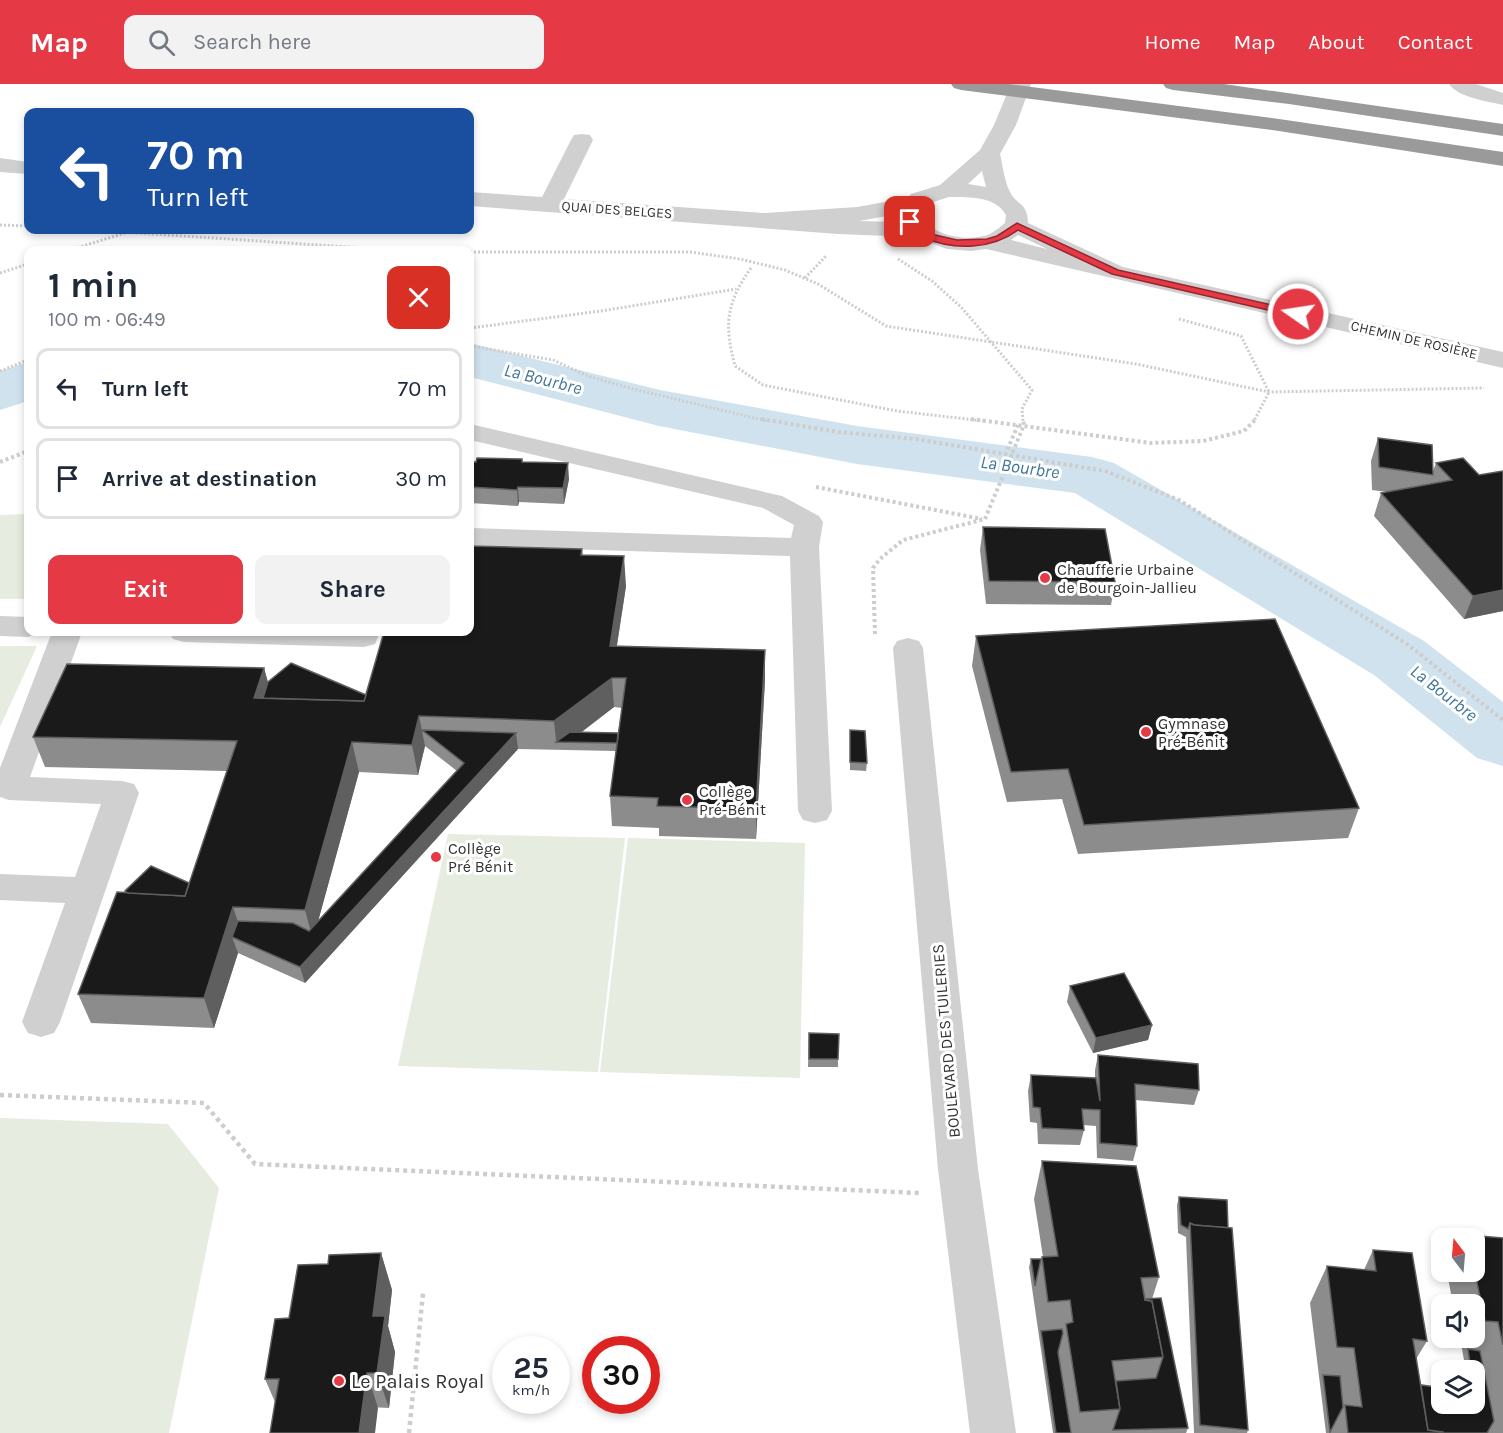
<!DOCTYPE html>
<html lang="en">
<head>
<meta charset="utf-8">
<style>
  :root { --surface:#fff; --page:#f2f2f3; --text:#1f2937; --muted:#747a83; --line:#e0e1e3; --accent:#e63946 }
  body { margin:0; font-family:Karla,sans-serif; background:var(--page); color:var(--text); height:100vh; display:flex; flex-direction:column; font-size:22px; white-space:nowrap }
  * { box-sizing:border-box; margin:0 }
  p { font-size:20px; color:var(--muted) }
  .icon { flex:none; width:33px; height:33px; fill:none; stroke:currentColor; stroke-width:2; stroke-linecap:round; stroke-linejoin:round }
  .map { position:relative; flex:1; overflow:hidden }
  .sheet { position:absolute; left:24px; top:162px; width:450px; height:390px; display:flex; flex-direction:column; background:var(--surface); border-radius:12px; box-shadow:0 3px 9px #0003 }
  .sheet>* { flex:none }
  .guide { position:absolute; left:24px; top:24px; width:450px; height:126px; border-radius:12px; box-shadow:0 3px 9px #0003; background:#1a4fa0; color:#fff; overflow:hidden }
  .needle { width:39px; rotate:344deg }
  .controls { position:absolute; left:1431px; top:1144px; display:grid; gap:12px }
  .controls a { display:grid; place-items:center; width:54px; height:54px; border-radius:12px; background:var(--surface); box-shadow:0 3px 9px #0003; font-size:30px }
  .speed { position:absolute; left:492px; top:1252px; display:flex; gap:12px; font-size:30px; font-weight:700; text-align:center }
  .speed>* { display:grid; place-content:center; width:78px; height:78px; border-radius:50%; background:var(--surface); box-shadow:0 3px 9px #0003; line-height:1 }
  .speed small { font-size:15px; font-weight:400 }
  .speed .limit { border:9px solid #d22; background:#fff; color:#111 }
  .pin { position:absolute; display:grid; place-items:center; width:51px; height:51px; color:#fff; margin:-26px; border-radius:12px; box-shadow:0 3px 9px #0006 }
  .me { position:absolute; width:66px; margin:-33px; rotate:283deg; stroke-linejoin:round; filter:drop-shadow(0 0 4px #0008) }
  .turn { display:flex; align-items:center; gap:21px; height:126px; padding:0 24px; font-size:27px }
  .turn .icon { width:78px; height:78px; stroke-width:2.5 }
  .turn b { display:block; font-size:42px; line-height:51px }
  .round { display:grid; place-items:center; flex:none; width:63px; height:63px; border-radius:12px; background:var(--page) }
  .summary { display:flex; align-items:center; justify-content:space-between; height:102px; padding:0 24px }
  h1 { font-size:36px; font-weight:700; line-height:45px }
  .cta { display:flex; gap:12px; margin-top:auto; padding:12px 24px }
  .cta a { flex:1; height:69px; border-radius:12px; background:var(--accent); color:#fff; font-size:24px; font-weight:700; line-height:69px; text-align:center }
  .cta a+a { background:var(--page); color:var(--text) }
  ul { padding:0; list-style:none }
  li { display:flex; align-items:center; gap:18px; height:81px; margin:0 12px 9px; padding:0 12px; border:3px solid var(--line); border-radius:12px }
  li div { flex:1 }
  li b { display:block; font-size:22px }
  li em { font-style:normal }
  header { display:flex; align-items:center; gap:36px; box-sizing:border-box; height:84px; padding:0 30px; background:var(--accent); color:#fff }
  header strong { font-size:28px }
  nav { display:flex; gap:33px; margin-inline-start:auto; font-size:21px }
  .search { width:420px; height:54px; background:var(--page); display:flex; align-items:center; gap:15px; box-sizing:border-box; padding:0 21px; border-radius:12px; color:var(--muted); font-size:22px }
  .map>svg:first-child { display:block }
  .green { fill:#e6ecdf }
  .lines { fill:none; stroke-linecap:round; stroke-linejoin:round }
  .river { fill:#cfe2ee; fill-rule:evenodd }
  .path-far2 { stroke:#cdcdcd; stroke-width:3; stroke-dasharray:2 2; stroke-linecap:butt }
  .path-far1 { stroke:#cdcdcd; stroke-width:4; stroke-dasharray:3 3; stroke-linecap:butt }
  .path { stroke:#cdcdcd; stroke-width:4.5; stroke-dasharray:4 4; stroke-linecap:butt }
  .minor { fill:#d0d0d0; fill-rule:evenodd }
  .highway { fill:#9a9a9a; fill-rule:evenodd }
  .wall { fill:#8c8c8c; fill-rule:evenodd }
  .shaded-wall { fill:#5f5f5f }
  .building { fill:#1a1a1a; stroke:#5f5f5f; stroke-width:1.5 }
  .route { fill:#e63946; stroke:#96252e; stroke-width:1.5 }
  .poi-dot { fill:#e63946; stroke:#fff; stroke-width:2 }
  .labels { text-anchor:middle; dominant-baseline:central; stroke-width:6; stroke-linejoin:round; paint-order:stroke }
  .far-street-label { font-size:14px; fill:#333; stroke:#fff }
  .poi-label { font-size:16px; fill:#333; stroke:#fff; text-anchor:start }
  .street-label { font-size:16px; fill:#333; stroke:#fff }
  .water-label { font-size:18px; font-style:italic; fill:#3f7597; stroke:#fff }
  .near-poi-label { font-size:20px; fill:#333; stroke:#fff; text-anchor:start }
</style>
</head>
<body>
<header>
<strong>Map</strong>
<div class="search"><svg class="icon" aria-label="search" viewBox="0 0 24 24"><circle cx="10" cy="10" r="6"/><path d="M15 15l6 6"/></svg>Search here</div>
<nav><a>Home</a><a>Map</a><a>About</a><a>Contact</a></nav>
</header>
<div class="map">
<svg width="1503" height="1349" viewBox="0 0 1503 1349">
  <rect width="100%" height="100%" fill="#fff"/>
  <g class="green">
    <polygon points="28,430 28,515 0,515 0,431"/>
    <polygon points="0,562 37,562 0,643"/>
    <polygon points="448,750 625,754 598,988 398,982"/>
    <polygon points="628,754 805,759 800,994 600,988"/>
    <polygon points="0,1034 168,1040 219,1104 169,1349 0,1349"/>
  </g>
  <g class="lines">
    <g class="river">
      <polygon points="470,259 660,306 857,342 1092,373 1114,379 1424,557 1503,618 1503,682 1477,674 1374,591 1075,409 857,380 659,342 470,293"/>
      <polygon points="28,278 28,317 0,326 0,287"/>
    </g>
    <g class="path-far2">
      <polyline points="0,141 28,142"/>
      <polyline points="92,146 394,166"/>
      <polyline points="70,166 125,149"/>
      <polyline points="470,168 690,168 740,175 785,186 818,200 886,242 1136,280 1269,308 1484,304"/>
      <polyline points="898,175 932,197 961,223 1032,306 1022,325 1023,337"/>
      <path d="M751,184C726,219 724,241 735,282L763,301L897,327L984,337"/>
      <polyline points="0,189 28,180"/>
      <polyline points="805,194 826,172"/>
      <polyline points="1179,235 1241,252 1269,308 1254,337"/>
      <polyline points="470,244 601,227 736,205"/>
      <polyline points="470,262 553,276 588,292 629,304 767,337"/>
      <polyline points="0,287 28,276"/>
    </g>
    <g class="path-far1">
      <polyline points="761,335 838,348 916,355 1105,387 1179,416 1407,560 1503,636"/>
      <polyline points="971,335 1151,359 1203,357 1244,347 1256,335"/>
      <polyline points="1005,371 1018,341"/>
      <polyline points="0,378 28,367"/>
      <polyline points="816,403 982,435"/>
      <polyline points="875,550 873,484 880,475 903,456 985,435 1024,341 1023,335"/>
    </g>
    <g class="path">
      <polyline points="0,1011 204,1019 255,1080 919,1109"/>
      <polyline points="409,1349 423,1209"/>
    </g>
    <g class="minor">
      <path d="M1011,0H1031L1016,41L1000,70C1003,82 1004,96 1010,108C1015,120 1028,118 1028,139L1123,183L1503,268V284L986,165L971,167L947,165L915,153L838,150L470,122V108L542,113L571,56L574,51L582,50L590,51L593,56L564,115L765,129L857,123L907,114L911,110L940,101L980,66L994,41ZM982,87L986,103L968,100ZM949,113C968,113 996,112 1006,131L1005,139C1000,143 995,147 990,150C968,159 927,152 920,127L927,120ZM898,130L900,138L859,137ZM1018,151L1047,165L1011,156Z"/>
      <path d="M1449,0H1476L1503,9V21C1487,17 1459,14 1449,0Z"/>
      <polygon points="0,74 28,78 28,90 0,88"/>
      <polygon points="470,340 782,412 819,432 823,438 819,463 832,727 827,736 815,739 803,736 798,727 790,472 470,462 470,444 791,454 794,441 763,424 470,356"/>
      <polygon points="0,532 28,533 28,548 40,548 28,553 0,552"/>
      <polygon points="52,548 82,548 30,693 122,697 134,700 139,709 60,938 54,949 41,953 28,949 22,938 65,819 0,816 0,790 75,793 101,720 9,716 0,713 0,684"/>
      <polygon points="169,548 380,548 375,560 364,563 184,558 173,555"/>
      <polygon points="908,554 919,557 923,564 978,1085 1016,1349 970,1349 938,1085 893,564 897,557"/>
    </g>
    <g class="highway">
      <polygon points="951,0 1009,0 1279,35 1503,68 1503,82 1279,47 961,6 954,4"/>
      <polygon points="1163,0 1224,0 1503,40 1503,52 1289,20 1173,6 1166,4"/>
    </g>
  </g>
  <g class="wall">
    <polygon points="1378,354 1433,387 1436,379 1463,374 1503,527 1464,535 1374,432 1381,409 1387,408 1372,406 1371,377"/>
    <polygon points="522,375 523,378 569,395 564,420 519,418 518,422 470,419 470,378"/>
    <polygon points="983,443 1115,498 1111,521 986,520 980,466"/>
    <path d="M582,465L583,471L626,502L617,562L765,566V596L756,755L659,752V744L612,742L610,712L616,667L518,665L305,899L238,869L214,944L91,939L78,910L125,809V807L189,799L227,687L45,683L33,653L264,584L268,598L366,611ZM614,623L622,624L618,649L582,648ZM425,662L457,687L318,837L359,688L418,691Z"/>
    <polygon points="976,552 1359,724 1348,754 1078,770 1062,715 1007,718 972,582"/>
    <polygon points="850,646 867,679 866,687 850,686"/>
    <polygon points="1070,902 1152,941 1148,956 1093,969 1067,918"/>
    <polygon points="809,949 838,975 838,983 808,983"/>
    <polygon points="1098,971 1199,1006 1194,1021 1135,1016 1137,1062 1133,1077 1097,1074 1096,1042 1083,1041 1084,1046 1080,1061 1038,1060 1037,1039 1030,1038 1028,1007 1031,991 1095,994 1095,986"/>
    <polygon points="1042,1077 1159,1193 1152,1215 1188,1344 1186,1349 1053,1349 1029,1183 1031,1175 1041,1175 1043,1173 1034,1115"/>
    <polygon points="1179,1113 1228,1144 1248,1346 1247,1349 1194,1349 1186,1153 1178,1149 1177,1121"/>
    <polygon points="1468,1151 1503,1154 1503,1349 1326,1349 1310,1219 1327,1182 1364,1186 1373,1166 1427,1257 1416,1275 1421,1301 1474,1320 1474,1287 1466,1287 1460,1254 1474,1254 1474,1221 1453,1221 1447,1188 1474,1188 1474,1155 1466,1155"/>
    <polygon points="381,1169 392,1206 388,1242 395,1268 389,1324 275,1318 265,1295 289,1234 328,1180"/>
  </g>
  <g class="shaded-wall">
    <polygon points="568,379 569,395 564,420 563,404"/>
    <polygon points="518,403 519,418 518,422 517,406"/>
    <polygon points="624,472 626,502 612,592 610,562"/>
    <polygon points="1503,506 1503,527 1464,535 1473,512"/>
    <polygon points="765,566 765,596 756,755 756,725"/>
    <polygon points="264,584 272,614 254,614"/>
    <polygon points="612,594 614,623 568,658 556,658 557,666 554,637"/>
    <polygon points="419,632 425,662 418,691 412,661"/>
    <polygon points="516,649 518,665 305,899 300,883"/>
    <polygon points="352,658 359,688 313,856 305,826"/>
    <polygon points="233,823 243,853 232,853 238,869 214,944 204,914"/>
    <polygon points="1152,941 1148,956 1093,969 1096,954"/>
    <polygon points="381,1169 392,1206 388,1242 395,1268 389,1324 377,1289 373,1232"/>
    <polygon points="367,1289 378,1324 375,1349 359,1349"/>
  </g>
  <g class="building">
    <polygon points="1378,354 1432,361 1433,391 1379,383"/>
    <polygon points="477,374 522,375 522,378 568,379 563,404 518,403 517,406 470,403 470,378 476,378"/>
    <polygon points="1463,374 1479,391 1503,387 1503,506 1473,512 1381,409 1452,396 1436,379"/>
    <polygon points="983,443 1105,445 1115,498 989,497"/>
    <polygon points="470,462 582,465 581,471 624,472 610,562 765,566 756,725 657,722 658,714 610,712 626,594 612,594 554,637 419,632 412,661 352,658 305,826 233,823 204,914 78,910 117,808 185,812 237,657 33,653 67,580 264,584 254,614 364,617 384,548 470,548"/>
    <polygon points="1275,535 1359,724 1084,741 1068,685 1011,688 976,552"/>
    <polygon points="291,579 366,611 364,617 263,614 268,598"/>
    <polygon points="422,646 516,649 300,883 232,853 238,837 293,839 309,847 464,679"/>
    <polygon points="850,646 865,647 867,679 850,678"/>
    <polygon points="570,648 618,649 617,659 556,658"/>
    <polygon points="151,782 189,799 185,812 128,809 125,807"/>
    <polygon points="1124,889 1152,941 1096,954 1070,902"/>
    <polygon points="809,949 839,950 838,975 809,975"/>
    <polygon points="1098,971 1198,980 1199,1006 1135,1000 1137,1062 1100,1059 1100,1026 1082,1025 1084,1046 1042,1044 1040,1024 1033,1023 1031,991 1096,994 1100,1017"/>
    <polygon points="1042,1077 1136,1082 1159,1193 1141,1194 1145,1216 1152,1217 1163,1273 1112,1277 1120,1325 1080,1328 1066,1240 1073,1238 1070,1216 1048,1218 1042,1173 1058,1172"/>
    <polygon points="1179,1113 1227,1116 1228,1144 1194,1141 1190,1139 1188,1145 1181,1141"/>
    <polygon points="1190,1139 1194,1141 1232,1144 1248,1346 1200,1341"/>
    <polygon points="1468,1151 1503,1154 1503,1261 1498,1238 1485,1237 1474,1184 1474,1155 1469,1155"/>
    <polygon points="1373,1166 1412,1169 1427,1257 1413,1255 1428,1346 1443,1348 1443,1349 1348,1349 1345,1321 1362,1323 1354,1264 1337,1263 1327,1182 1376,1187"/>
    <polygon points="381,1169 373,1232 385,1232 377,1289 367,1289 359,1349 270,1349 279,1295 265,1295 275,1235 289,1234 298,1181 328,1180 329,1171"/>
    <polygon points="1031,1175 1041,1175 1035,1202"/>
    <polygon points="1161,1214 1188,1344 1113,1346 1120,1325 1116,1297 1156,1294 1163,1273 1152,1217 1145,1216 1145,1215"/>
    <polygon points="1062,1245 1063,1249 1058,1268 1071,1349 1056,1349 1041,1247"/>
    <polygon points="1468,1265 1480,1267 1494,1337 1487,1349 1443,1349 1443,1348 1428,1346 1421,1301 1442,1304 1442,1320 1474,1320 1474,1287 1471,1287"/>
    <polygon points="1323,1291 1340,1292 1343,1323 1330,1348"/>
  </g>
  <path class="route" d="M910,135L931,150L957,156L987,155L997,152L1017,139L1118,186L1298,227L1303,230L1298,233L1112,190L1018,146C992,165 955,167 925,154C919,151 912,144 906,140V136Z"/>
  <g class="poi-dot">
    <circle cx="1045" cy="494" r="6"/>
    <circle cx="1146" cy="648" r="6"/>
    <circle cx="687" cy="716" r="6"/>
    <circle cx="436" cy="773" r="6"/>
    <circle cx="339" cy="1297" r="6"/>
  </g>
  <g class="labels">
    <g class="far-street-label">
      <text transform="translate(617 126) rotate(4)">QUAI DES BELGES</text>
      <text transform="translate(1414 256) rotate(13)">CHEMIN DE ROSIÈRE</text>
    </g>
    <g class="poi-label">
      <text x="1057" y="485">Chaufferie Urbaine<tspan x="1057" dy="18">de Bourgoin-Jallieu</tspan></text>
      <text x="1158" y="639">Gymnase<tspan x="1158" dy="18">Pré-Bénit</tspan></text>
      <text x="699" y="707">Collège<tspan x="699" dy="18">Pré-Bénit</tspan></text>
      <text x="448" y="764">Collège<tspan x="448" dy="18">Pré Bénit</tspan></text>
    </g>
    <g class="street-label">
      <text transform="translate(946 957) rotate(-95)">BOULEVARD DES TUILERIES</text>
    </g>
    <g class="water-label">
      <text transform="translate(543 295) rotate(14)">La Bourbre</text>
      <text transform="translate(1020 383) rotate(8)">La Bourbre</text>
      <text transform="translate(1444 609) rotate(38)">La Bourbre</text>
    </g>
    <g class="near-poi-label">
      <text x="351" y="1297">Le Palais Royal</text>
    </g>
  </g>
</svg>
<div class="controls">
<a><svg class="needle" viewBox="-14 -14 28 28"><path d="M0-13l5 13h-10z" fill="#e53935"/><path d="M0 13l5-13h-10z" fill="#747a83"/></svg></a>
<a><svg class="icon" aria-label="sound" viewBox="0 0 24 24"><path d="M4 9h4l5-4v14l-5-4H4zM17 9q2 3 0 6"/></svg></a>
<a><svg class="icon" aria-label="layers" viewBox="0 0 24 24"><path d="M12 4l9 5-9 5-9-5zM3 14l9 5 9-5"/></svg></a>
</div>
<div class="speed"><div>25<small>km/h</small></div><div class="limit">30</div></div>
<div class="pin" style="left:910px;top:138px;background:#d93025"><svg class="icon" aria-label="arrive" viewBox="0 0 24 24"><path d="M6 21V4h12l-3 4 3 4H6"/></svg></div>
<svg class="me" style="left:1298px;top:230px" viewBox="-20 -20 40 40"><circle r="17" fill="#e63946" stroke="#fff" stroke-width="3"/><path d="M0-11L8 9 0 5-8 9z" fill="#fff"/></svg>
<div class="guide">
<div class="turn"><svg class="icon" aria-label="left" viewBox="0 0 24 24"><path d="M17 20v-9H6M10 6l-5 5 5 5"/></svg><div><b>70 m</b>Turn left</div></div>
</div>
<section class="sheet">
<div class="summary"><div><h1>1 min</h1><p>100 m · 06:49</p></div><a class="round" style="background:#d93025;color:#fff"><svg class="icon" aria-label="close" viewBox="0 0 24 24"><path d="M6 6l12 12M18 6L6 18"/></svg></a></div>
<ul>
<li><svg class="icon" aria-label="left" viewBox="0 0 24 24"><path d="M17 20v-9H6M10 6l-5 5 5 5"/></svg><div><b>Turn left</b></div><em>70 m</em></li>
<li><svg class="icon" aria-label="arrive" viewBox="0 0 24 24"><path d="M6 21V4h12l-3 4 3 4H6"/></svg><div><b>Arrive at destination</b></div><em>30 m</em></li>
</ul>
<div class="cta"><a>Exit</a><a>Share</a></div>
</section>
</div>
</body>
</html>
